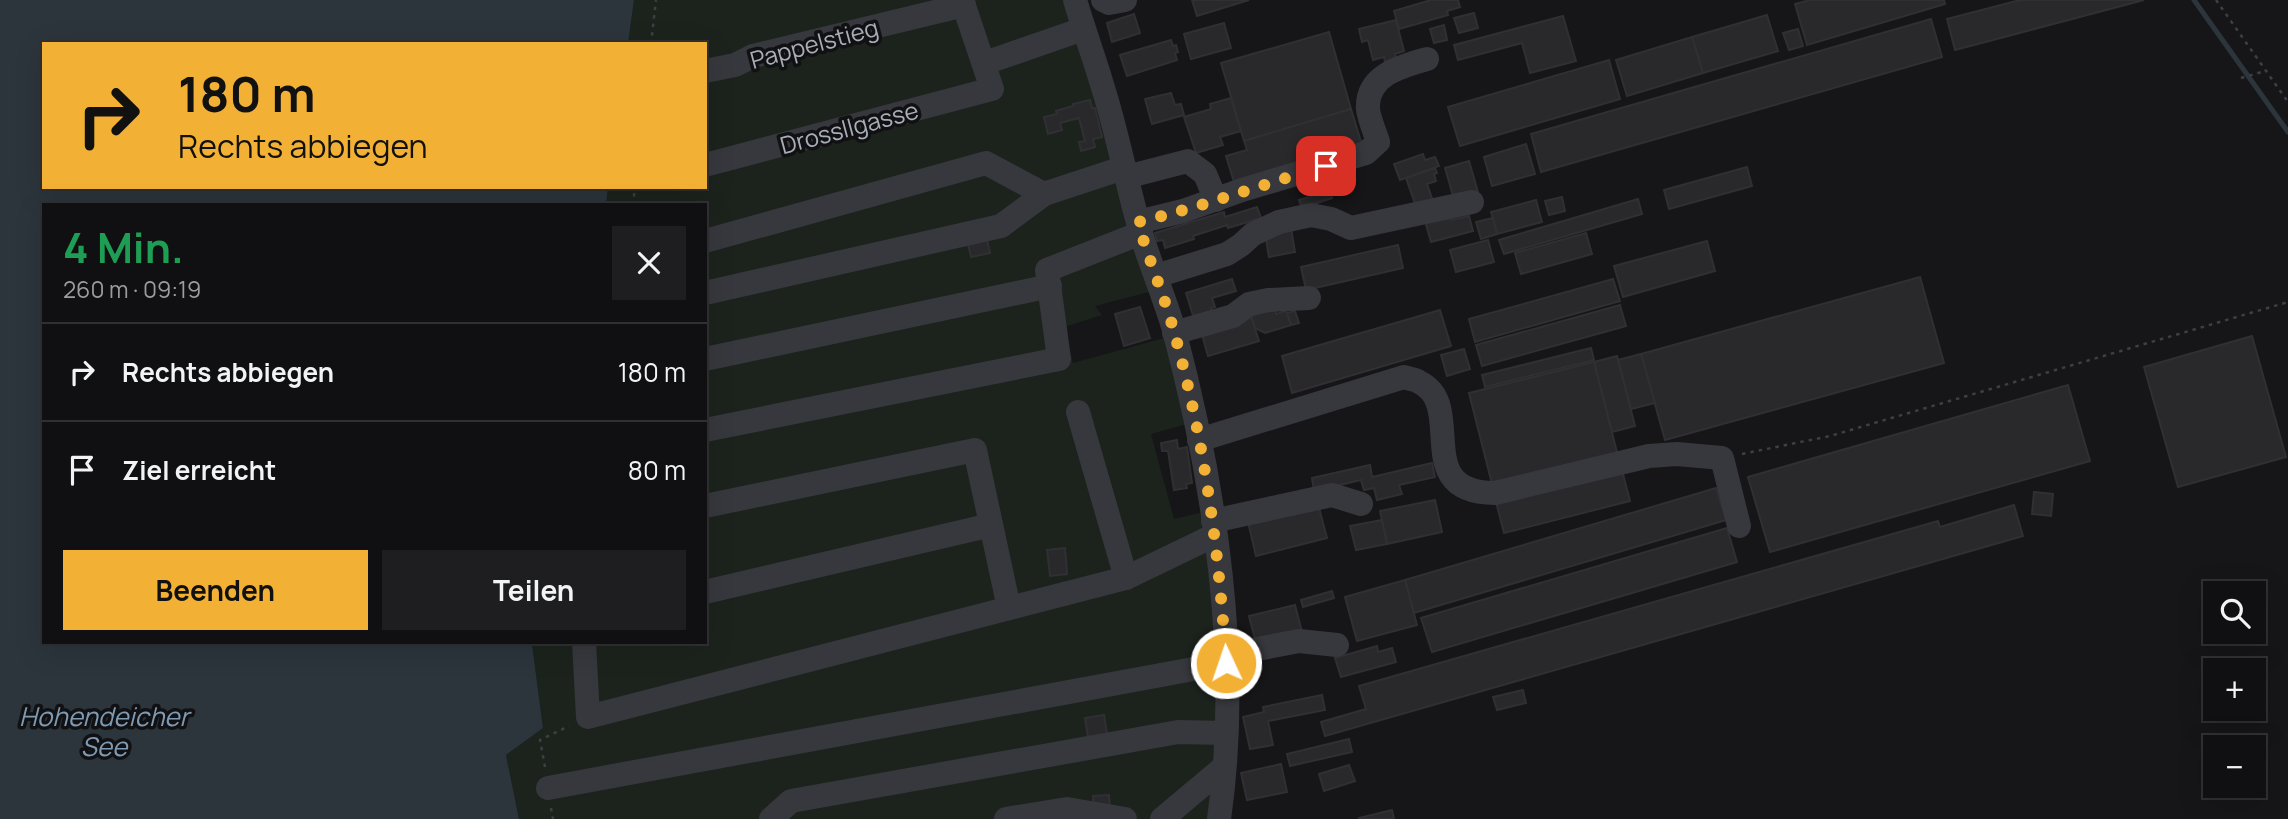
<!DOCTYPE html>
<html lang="de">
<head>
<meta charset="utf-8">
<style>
  :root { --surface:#101012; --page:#1e1e20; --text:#f1f3f6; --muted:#9c9d9f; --line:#303032; --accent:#f2b134 }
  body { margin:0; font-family:Manrope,sans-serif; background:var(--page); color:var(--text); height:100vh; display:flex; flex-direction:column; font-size:26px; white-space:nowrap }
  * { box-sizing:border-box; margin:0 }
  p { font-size:23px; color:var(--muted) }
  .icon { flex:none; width:38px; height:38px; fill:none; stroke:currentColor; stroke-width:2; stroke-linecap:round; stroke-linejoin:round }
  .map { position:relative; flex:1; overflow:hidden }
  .sheet { position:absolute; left:42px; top:203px; width:665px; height:441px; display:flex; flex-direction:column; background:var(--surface); border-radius:0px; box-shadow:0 7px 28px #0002,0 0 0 2px var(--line) }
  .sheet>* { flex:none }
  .banner { position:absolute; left:42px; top:42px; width:665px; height:147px; border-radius:0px; box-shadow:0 7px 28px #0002,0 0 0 2px var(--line); background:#f2b134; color:#111; overflow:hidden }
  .controls { position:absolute; left:2203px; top:581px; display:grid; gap:14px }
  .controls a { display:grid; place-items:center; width:63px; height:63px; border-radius:0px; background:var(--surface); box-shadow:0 7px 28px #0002,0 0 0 2px var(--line); font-size:35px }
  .pin { position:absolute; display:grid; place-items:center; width:60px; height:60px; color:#fff; margin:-30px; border-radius:14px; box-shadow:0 4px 10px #0006 }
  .me { position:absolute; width:77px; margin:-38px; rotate:357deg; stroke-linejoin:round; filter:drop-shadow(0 0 5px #0008) }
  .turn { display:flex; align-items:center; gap:24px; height:147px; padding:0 21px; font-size:32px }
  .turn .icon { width:91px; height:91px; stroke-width:2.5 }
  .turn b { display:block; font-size:49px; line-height:60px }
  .round { display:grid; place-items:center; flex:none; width:74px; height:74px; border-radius:0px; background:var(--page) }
  .summary { display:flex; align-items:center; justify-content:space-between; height:119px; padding:0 21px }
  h1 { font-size:42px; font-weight:700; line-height:52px; color:#1e9e55 }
  .primary-button { display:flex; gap:14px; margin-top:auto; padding:14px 21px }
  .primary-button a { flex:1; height:80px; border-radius:0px; background:var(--accent); color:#111; font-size:28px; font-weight:700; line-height:80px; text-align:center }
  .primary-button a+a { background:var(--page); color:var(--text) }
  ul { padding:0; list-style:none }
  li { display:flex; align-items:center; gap:21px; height:98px; padding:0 21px; border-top:2px solid var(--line) }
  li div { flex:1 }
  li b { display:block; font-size:26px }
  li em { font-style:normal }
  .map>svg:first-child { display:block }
  .green { fill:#1c231d }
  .water { fill:#2c353c }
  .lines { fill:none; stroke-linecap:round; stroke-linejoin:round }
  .stream { stroke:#2c353c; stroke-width:5 }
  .building { fill:#29292c; stroke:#303034; stroke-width:2 }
  .path { stroke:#3d3f44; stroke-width:2.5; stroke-dasharray:3.5 5; stroke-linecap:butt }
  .minor { stroke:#37383d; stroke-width:24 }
  .route { stroke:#f2b134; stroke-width:12; stroke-dasharray:0 21.6 }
  .labels { text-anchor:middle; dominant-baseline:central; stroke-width:7; stroke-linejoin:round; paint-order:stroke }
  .street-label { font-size:24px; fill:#a8adb8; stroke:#111113 }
  .water-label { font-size:26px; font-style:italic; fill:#7f9bb3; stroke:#111113 }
</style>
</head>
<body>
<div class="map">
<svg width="2288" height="819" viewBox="0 0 2288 819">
  <rect width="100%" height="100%" fill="#161618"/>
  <polygon class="green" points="634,0 1068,0 1153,291 1095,306 1102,315 1064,327 1073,363 1168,337 1187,424 1151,434 1174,519 1204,512 1219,638 1211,819 519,819 506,755 543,728 532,644 529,642 705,642 705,205 606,205 608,187 705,187 705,44 628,44"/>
  <polygon class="water" points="0,0 634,0 628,44 44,44 44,187 608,187 606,205 44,205 44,642 529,642 532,644 543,728 506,755 519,819 0,819"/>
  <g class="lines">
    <polyline class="stream" points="2194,0 2288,132"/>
  </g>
  <g class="building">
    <polygon points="1192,0 1249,0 1197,16"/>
    <polygon points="1431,0 1458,0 1460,7 1447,11 1448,15 1399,29 1394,11"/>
    <polygon points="1810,0 1944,0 1945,4 1807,45 1795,4"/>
    <polygon points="2020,0 2144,0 1955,50 1947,19"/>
    <polygon points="1474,13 1478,28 1459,33 1454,18"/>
    <polygon points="1134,14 1140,33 1112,42 1107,23"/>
    <polygon points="1767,15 1778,51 1703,73 1692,37"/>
    <polygon points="1563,16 1576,61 1530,73 1522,43 1458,60 1454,45"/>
    <polygon points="1931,19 1942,57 1541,172 1531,134"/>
    <polygon points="1396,20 1404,51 1395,54 1396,59 1385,62 1384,57 1373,60 1368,40 1362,42 1359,29"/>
    <polygon points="1224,23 1231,48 1191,59 1184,34"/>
    <polygon points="1444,25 1447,40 1434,43 1430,29"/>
    <polygon points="1798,29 1803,46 1789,50 1783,33"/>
    <polygon points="1329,32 1351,109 1244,141 1221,63"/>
    <polygon points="1692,37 1703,73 1627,96 1616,60"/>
    <polygon points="1171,40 1173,46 1176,45 1178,52 1175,53 1177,60 1127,76 1120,55"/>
    <polygon points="1609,60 1620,99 1460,146 1448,107"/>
    <polygon points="1171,93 1175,105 1181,104 1184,115 1152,124 1145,99"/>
    <polygon points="1231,98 1241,131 1220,137 1223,145 1196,153 1184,117 1211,109 1210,104"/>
    <polygon points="1090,100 1092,108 1095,108 1102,137 1093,139 1095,147 1081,151 1079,142 1085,141 1079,118 1060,123 1062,130 1048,134 1044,117 1057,114 1056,111 1073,106 1073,104"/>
    <polygon points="1351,109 1362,145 1234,182 1226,156 1247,150 1244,141"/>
    <polygon points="1526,144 1535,174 1492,186 1484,157"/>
    <polygon points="1423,154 1425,160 1435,157 1439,166 1400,180 1394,164"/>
    <polygon points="1469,161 1478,192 1454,199 1445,168"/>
    <polygon points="1747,167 1752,186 1669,209 1664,190"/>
    <polygon points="1435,168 1437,173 1434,174 1436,181 1427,184 1434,204 1417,209 1406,178"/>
    <polygon points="1330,191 1332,198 1302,208 1299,200"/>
    <polygon points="1562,197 1565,211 1549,215 1545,201"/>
    <polygon points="1638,199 1642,214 1504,254 1499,240"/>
    <polygon points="1536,200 1542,222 1497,234 1491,212"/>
    <polygon points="1257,207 1261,218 1228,228 1227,225 1193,236 1194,239 1165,248 1163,240 1157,241 1155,233 1224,212 1225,217"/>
    <polygon points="1450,215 1451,220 1469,216 1473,231 1431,242 1425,221"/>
    <polygon points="1493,218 1497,234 1481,239 1476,222"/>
    <polygon points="1291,228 1295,252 1269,257 1265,233"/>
    <polygon points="1586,233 1592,254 1521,274 1515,253"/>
    <polygon points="986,235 990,253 971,257 967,239"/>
    <polygon points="1488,240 1494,262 1456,272 1450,250"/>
    <polygon points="1707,241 1715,271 1623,297 1614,266"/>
    <polygon points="1398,245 1403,268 1306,290 1301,267"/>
    <polygon points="1920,277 1944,363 1665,440 1641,354"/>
    <polygon points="1232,279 1236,291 1212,298 1215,307 1211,308 1214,316 1195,322 1186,293"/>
    <polygon points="1613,279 1620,301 1475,342 1469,319"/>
    <polygon points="1620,305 1626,326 1482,366 1476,345"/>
    <polygon points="1140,307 1150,338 1124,346 1115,314"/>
    <polygon points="1275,309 1276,314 1286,311 1291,325 1265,333 1255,328 1251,316"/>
    <polygon points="1440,310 1451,346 1292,393 1282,356"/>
    <polygon points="1295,311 1299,323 1291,325 1287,313"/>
    <polygon points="1251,316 1259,341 1208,356 1201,331"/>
    <polygon points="2252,336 2286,457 2178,487 2144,367"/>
    <polygon points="1591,348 1594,360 1485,387 1482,375"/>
    <polygon points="1464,349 1470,369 1447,376 1441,355"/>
    <polygon points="1641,354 1655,403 1631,409 1618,360"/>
    <polygon points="1617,356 1635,426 1612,432 1594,362"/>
    <polygon points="1594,362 1618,456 1493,488 1469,393"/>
    <polygon points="2068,385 2090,461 1770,552 1748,477"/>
    <polygon points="1177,440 1178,449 1187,447 1192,483 1186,484 1187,488 1174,490 1168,451 1162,451 1161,443"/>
    <polygon points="1432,463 1435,477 1399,485 1402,494 1377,500 1374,488 1364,490 1361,480 1314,491 1312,478 1370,465 1372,477"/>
    <polygon points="1622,470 1630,501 1504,533 1496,502"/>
    <polygon points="1716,488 1726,520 1414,613 1405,580"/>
    <polygon points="2034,492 2053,494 2051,516 2032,514"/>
    <polygon points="1435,500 1442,532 1387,544 1380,511"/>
    <polygon points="1318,504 1327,538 1256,556 1248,522"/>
    <polygon points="2014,505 2023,536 1325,736 1321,722 1366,709 1359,686 1938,521 1940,527"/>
    <polygon points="1382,520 1387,544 1356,550 1350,526"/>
    <polygon points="1727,528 1737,562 1432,652 1421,618"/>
    <polygon points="1065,548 1067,574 1050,576 1047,550"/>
    <polygon points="1405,580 1417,625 1357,641 1345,597"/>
    <polygon points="1332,591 1334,598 1303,607 1301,600"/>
    <polygon points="1295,605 1302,632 1256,643 1249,616"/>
    <polygon points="1377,646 1378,652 1392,648 1396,662 1341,677 1335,658"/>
    <polygon points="1523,690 1526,703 1497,710 1493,697"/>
    <polygon points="1322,695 1325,710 1268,721 1273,745 1250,749 1243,717 1264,712 1263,707"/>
    <polygon points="1104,715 1107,734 1088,737 1085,718"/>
    <polygon points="1349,739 1352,752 1290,766 1287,754"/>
    <polygon points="1281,764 1287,792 1247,800 1241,773"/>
    <polygon points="1349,765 1355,781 1324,791 1319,774"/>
    <polygon points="1109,795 1110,809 1094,810 1093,796"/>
    <polygon points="1392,810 1394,819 1360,819 1359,818"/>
  </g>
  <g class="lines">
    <g class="path">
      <polyline points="2216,0 2288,102"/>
      <polyline points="651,44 656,0"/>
      <polyline points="2241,78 2265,71"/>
      <polyline points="633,205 635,187"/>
      <polyline points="1742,454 1830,436 2288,302"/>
      <polyline points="545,767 540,740 569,726"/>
      <polyline points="551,808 553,819"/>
    </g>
    <g class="minor">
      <path d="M1075,0C1084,30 1095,60 1104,91C1118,136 1127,184 1140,230C1150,264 1164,296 1174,330C1215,484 1242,661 1219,819"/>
      <polyline points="1103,0 1109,3 1125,0"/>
      <polyline points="985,63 1083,29"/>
      <polyline points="705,71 735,65 753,56 964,5"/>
      <polyline points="705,165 992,89 962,0"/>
      <polyline points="1126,177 1188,161 1205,174 1216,200"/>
      <path d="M1138,222L1183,211L1242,190L1366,153L1378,142C1375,132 1369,119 1368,109C1366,75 1402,66 1427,59"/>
      <polyline points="705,241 986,163 1044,194"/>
      <polyline points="1156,276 1227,254 1241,245 1253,234 1279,222 1311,215 1331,219 1351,228 1472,202"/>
      <polyline points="705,293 1001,226 1044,194 1123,168"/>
      <polyline points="1174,333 1233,316 1249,304 1268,300 1309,298"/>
      <polyline points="705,359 1050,286"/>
      <polyline points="1078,412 1126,578"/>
      <polyline points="705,430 1059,359 1047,270 1141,233"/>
      <path d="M1199,440L1404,377C1409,379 1415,379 1419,382C1468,405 1409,493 1495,493L1649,456L1677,454L1722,458L1739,526"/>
      <polyline points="705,506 975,450 1009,608"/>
      <polyline points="1213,521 1332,495 1361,504"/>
      <polyline points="705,592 991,525"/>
      <polyline points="584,642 588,717 1126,578 1215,535"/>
      <polyline points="1226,655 1299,641 1337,645"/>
      <polyline points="548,788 1226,663"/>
      <polyline points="771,819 791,801 1178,732 1225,733"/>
      <polyline points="1006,819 1067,809 1125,819"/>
      <polyline points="1162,819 1224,767"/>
    </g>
  </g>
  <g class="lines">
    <path class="route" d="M1226,663C1219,550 1204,437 1173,328C1163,292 1148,258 1138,222C1202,207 1263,184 1326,166"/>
  </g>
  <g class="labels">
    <g class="street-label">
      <text transform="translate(814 43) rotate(-15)">Pappelstieg</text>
      <text transform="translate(849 127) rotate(-15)">Drossllgasse</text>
    </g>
    <g class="water-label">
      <text x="104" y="716">Hohendeicher<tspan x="104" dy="30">See</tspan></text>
    </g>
  </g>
</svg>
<div class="controls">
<a><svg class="icon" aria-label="search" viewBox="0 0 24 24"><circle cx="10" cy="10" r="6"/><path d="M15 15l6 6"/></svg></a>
<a>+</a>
<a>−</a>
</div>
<div class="pin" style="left:1326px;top:166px;background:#d93025"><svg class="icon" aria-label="arrive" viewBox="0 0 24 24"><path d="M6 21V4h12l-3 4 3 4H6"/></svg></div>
<svg class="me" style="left:1226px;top:663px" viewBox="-20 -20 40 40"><circle r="17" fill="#f2b134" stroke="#fff" stroke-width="3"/><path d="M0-11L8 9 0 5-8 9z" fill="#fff"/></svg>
<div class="banner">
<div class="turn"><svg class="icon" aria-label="right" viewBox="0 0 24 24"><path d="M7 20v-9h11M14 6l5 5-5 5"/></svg><div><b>180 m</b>Rechts abbiegen</div></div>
</div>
<section class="sheet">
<div class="summary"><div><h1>4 Min.</h1><p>260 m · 09:19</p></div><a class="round"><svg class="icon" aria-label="close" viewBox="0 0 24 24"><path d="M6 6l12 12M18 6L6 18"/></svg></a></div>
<ul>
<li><svg class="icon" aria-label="right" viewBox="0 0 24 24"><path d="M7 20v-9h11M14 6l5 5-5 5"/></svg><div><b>Rechts abbiegen</b></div><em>180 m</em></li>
<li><svg class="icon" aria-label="arrive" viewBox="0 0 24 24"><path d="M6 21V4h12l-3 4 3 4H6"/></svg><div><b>Ziel erreicht</b></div><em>80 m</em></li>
</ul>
<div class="primary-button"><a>Beenden</a><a>Teilen</a></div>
</section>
</div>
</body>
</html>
